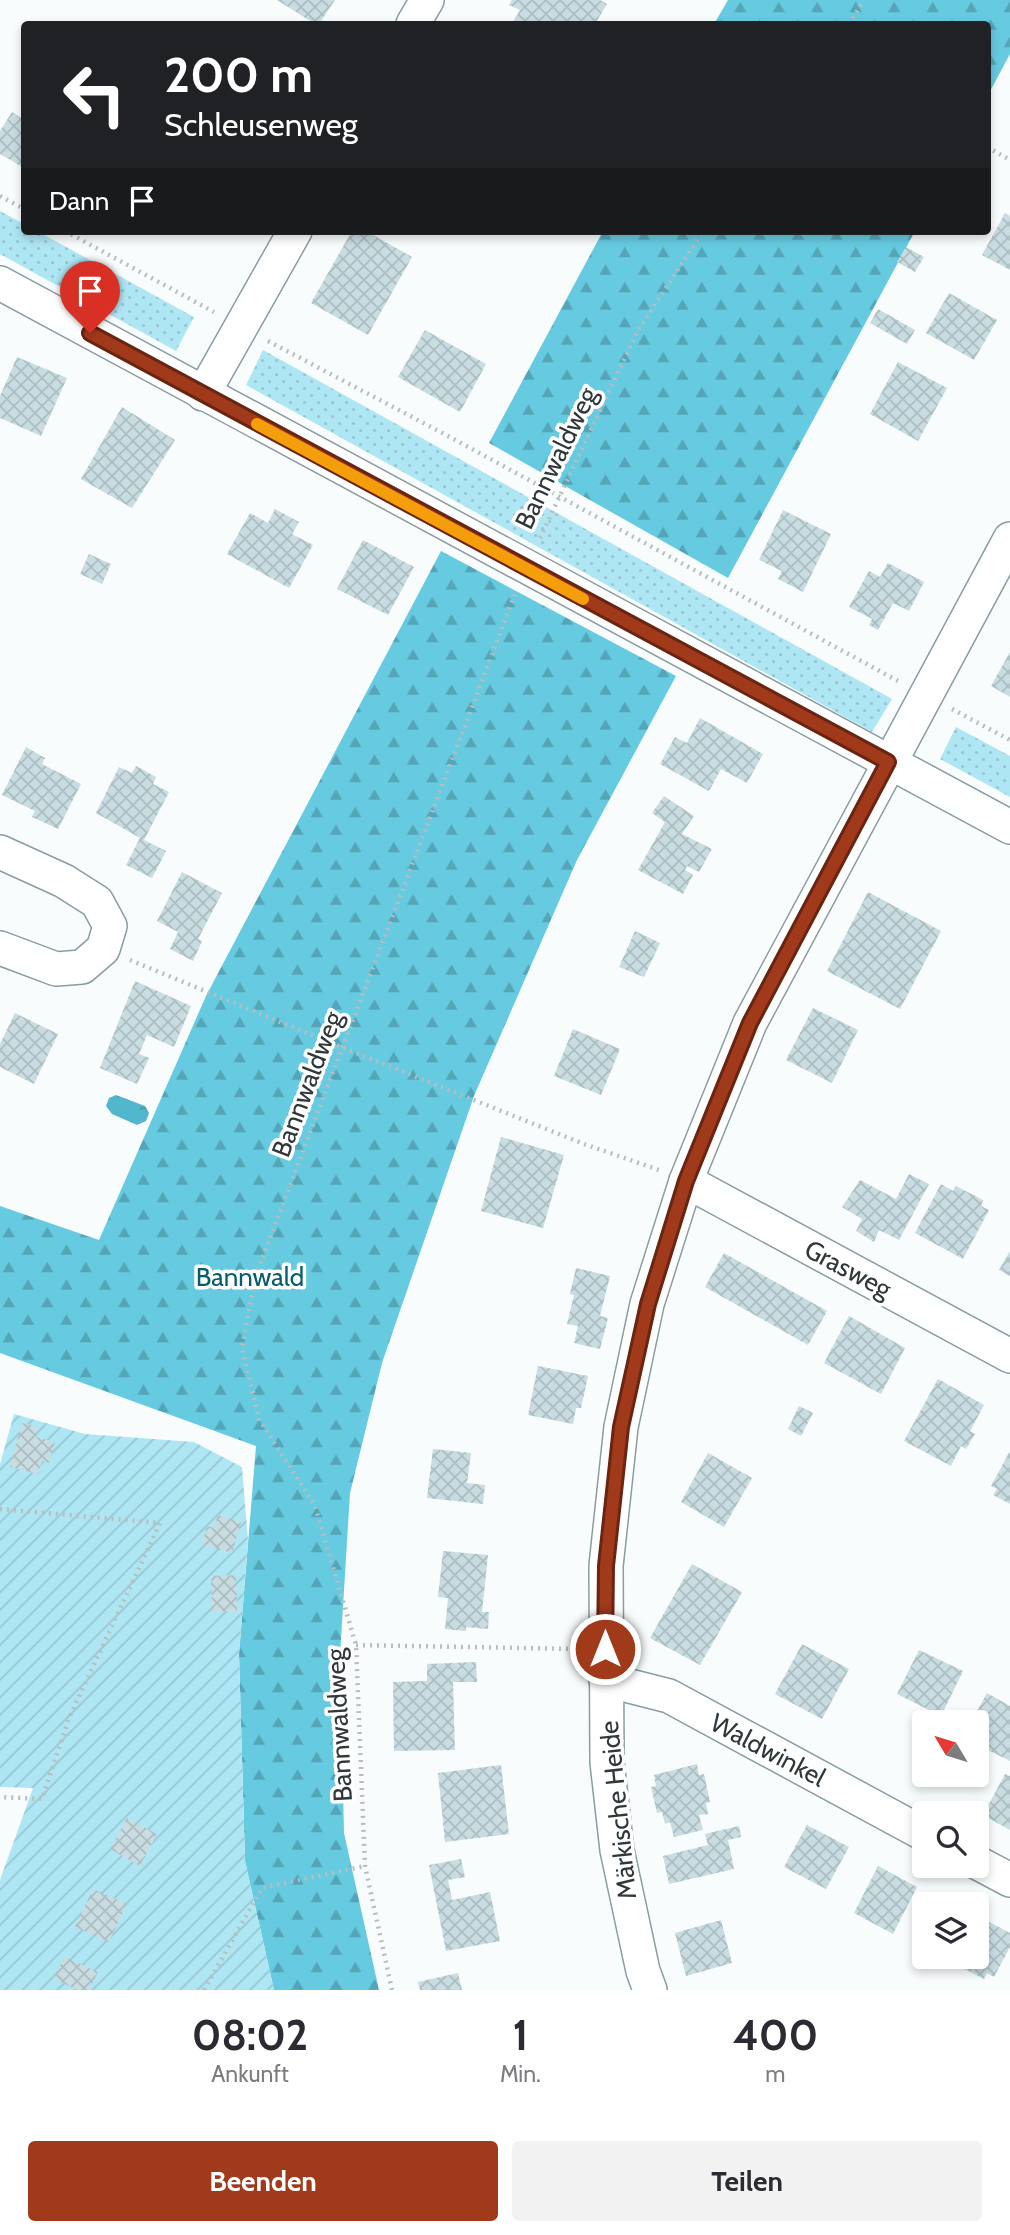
<!DOCTYPE html>
<html lang="de">
<head>
<meta charset="utf-8">
<style>
  :root { --surface:#fff; --page:#f2f2f3; --text:#2b2b33; --muted:#7c7c81; --accent:#a1391b }
  body { margin:0; font-family:Cabin,sans-serif; background:var(--page); color:var(--text); height:100vh; display:flex; flex-direction:column; font-size:26px; white-space:nowrap }
  * { box-sizing:border-box; margin:0 }
  p { font-size:23px; color:var(--muted) }
  .icon { flex:none; width:38px; height:38px; fill:none; stroke:currentColor; stroke-width:2; stroke-linecap:round; stroke-linejoin:round }
  .map { position:relative; height:1990px; overflow:hidden }
  .details { display:flex; flex-direction:column; background:var(--surface); flex:1 }
  .details>* { flex:none }
  .hud { position:absolute; left:21px; top:21px; width:970px; height:214px; border-radius:7px; box-shadow:0 4px 10px #0003; background:#202124; color:#fff; overflow:hidden }
  .needle { width:46px; rotate:308deg }
  .controls { position:absolute; left:912px; top:1710px; display:grid; gap:14px }
  .controls a { display:grid; place-items:center; width:77px; height:77px; border-radius:7px; background:var(--surface); box-shadow:0 4px 10px #0003; font-size:35px }
  .pin { position:absolute; display:grid; place-items:center; width:60px; height:60px; color:#fff; margin:-72px -30px; border-radius:50% 50% 50% 0; rotate:-45deg; box-shadow:0 0 7px #0007 }
  .pin .icon { rotate:45deg }
  .me { position:absolute; width:77px; margin:-38px; rotate:0deg; stroke-linejoin:round; filter:drop-shadow(0 0 5px #0008) }
  .turn { display:flex; align-items:center; gap:24px; height:147px; padding:0 28px; font-size:32px }
  .turn .icon { width:91px; height:91px; stroke-width:2.5 }
  .turn b { display:block; font-size:49px; line-height:60px }
  .then { display:flex; align-items:center; height:66px; padding:0 28px; background:#0003; gap:14px; font-size:26px }
  .eta { display:flex; justify-content:space-evenly; align-items:center; height:119px; text-align:center }
  .eta b { font-size:42px; font-weight:800; line-height:49px }
  .primary-button { display:flex; gap:14px; margin-top:auto; padding:14px 28px }
  .primary-button a { flex:1; height:80px; border-radius:7px; background:var(--accent); color:#fff; font-size:28px; font-weight:800; line-height:80px; text-align:center }
  .primary-button a+a { background:var(--page); color:var(--text) }
  .map>svg:first-child { display:block }
  .grass { fill:url(#grass-dots) }
  .forest { fill:url(#forest-firs) }
  .garden { fill:url(#garden-furrows) }
  .water { fill:url(#water-ripples) }
  .building { fill:url(#building-cross-hatch) }
  .lines { fill:none; stroke-linecap:round; stroke-linejoin:round }
  .minor-casing { stroke:#8a9da1; stroke-width:36 }
  .path { stroke:#b8bdbe; stroke-width:4.5; stroke-dasharray:2 5; stroke-linecap:butt }
  .minor { stroke:#fff; stroke-width:33 }
  .route-casing { stroke:#692512; stroke-width:18 }
  .route { stroke:#a1391b; stroke-width:12 }
  .slow { stroke:#f59e0b; stroke-width:12 }
  .labels { text-anchor:middle; dominant-baseline:central; stroke-width:7; stroke-linejoin:round; paint-order:stroke }
  .street-label { font-size:26px; fill:#30383a; stroke:#fff }
  .park-label { font-size:26px; fill:#055e6e; stroke:#fff }
</style>
</head>
<body>
<div class="map">
<svg width="1010" height="1990" viewBox="0 0 1010 1990">
  <defs>
    <pattern id="grass-dots" width="8" height="8" patternUnits="userSpaceOnUse" patternTransform="scale(1.75)"><rect width="8" height="8" fill="#afe6f4"/><path d="M2 2h.1M6 6h.1" fill="none" stroke="#97c6d2" stroke-width="1.8" stroke-linecap="round"/></pattern>
    <pattern id="forest-firs" width="22" height="20" patternUnits="userSpaceOnUse" patternTransform="scale(1.75)"><rect width="22" height="20" fill="#66cae0"/><path d="M5 1l3.5 6h-7zM16 11l3.5 6h-7z" fill="#54a5b7"/></pattern>
    <pattern id="garden-furrows" width="10" height="10" patternUnits="userSpaceOnUse" patternTransform="scale(1.75)"><rect width="10" height="10" fill="#afe6f4"/><path d="M-1 1l2-2M0 10L10 0M9 11l2-2" fill="none" stroke="#97c6d2"/></pattern>
    <pattern id="water-ripples" width="26" height="14" patternUnits="userSpaceOnUse" patternTransform="scale(1.75)"><rect width="26" height="14" fill="#52b7cd"/><path d="M2 4q2-2 4 0t4 0M15 11q2-2 4 0t4 0" fill="none" stroke="#4496a7"/></pattern>
    <pattern id="building-cross-hatch" width="8" height="8" patternUnits="userSpaceOnUse" patternTransform="scale(1.75)"><rect width="8" height="8" fill="#c8dce1"/><path d="M0 0l8 8M0 8l8-8" fill="none" stroke="#acbec2"/></pattern>
  </defs>
  <rect width="100%" height="100%" fill="#f8fcfd"/>
  <g class="grass">
    <polygon points="0,211 24,224 24,231 37,231 194,317 176,351 0,254"/>
    <polygon points="263,350 892,699 872,732 246,385"/>
    <polygon points="956,727 1010,756 1010,797 940,759"/>
  </g>
  <g class="forest">
    <polygon points="728,0 1010,0 1010,54 987,97 987,24 714,24"/>
    <polygon points="603,231 915,231 728,578 489,443"/>
    <polygon points="441,551 676,676 577,860 474,1096 382,1363 350,1493 340,1655 344,1833 379,1990 274,1990 245,1861 239,1654 256,1446 0,1353 0,1206 99,1240 206,996"/>
  </g>
  <polygon class="garden" points="14,1414 85,1434 194,1442 242,1467 248,1541 239,1654 245,1861 274,1990 0,1990 0,1880 33,1788 0,1787 0,1464"/>
  <polygon class="water" points="116,1095 145,1106 149,1113 146,1121 137,1125 112,1114 106,1106 109,1098"/>
  <g class="building">
    <polygon points="277,0 335,0 319,24 315,24"/>
    <polygon points="512,0 600,0 607,4 595,24 518,24 513,22 520,10 509,5"/>
    <polygon points="12,112 24,120 24,168 0,154 0,131"/>
    <polygon points="1005,213 1010,216 1010,270 982,255"/>
    <polygon points="352,231 366,231 412,257 368,335 311,303"/>
    <polygon points="906,247 924,257 915,272 897,262"/>
    <polygon points="949,293 997,320 974,360 926,333"/>
    <polygon points="878,309 915,330 907,344 870,323"/>
    <polygon points="425,330 486,364 460,412 398,377"/>
    <polygon points="17,357 67,378 41,436 0,418 0,396"/>
    <polygon points="898,362 947,388 918,441 870,414"/>
    <polygon points="122,407 175,440 132,508 81,479"/>
    <polygon points="275,509 299,522 292,534 313,545 289,588 227,554 250,513 268,523"/>
    <polygon points="783,510 831,534 803,592 778,579 782,571 759,560"/>
    <polygon points="363,540 414,567 388,615 337,589"/>
    <polygon points="89,554 111,564 102,584 80,574"/>
    <polygon points="888,563 924,582 909,611 893,603 878,630 869,625 872,619 849,607 869,571 880,577"/>
    <polygon points="1010,652 1010,697 991,686"/>
    <polygon points="700,718 763,754 747,783 721,769 709,791 660,764 675,737 687,743"/>
    <polygon points="26,747 45,758 42,764 81,784 58,829 32,817 35,811 2,795"/>
    <polygon points="136,766 156,777 153,784 169,792 144,840 166,851 152,878 126,865 140,838 96,813 119,767 132,773"/>
    <polygon points="664,796 694,816 682,834 712,849 699,872 687,866 685,870 693,875 683,894 638,870 665,822 652,813"/>
    <polygon points="182,872 222,893 198,939 202,941 193,961 170,949 178,932 157,921"/>
    <polygon points="868,892 941,931 900,1009 827,971"/>
    <polygon points="635,931 660,943 644,977 619,967"/>
    <polygon points="135,981 191,1006 174,1047 147,1035 139,1054 149,1058 137,1084 100,1068"/>
    <polygon points="813,1008 858,1030 832,1083 786,1060"/>
    <polygon points="15,1013 58,1034 34,1084 0,1067 0,1044"/>
    <polygon points="573,1029 620,1049 601,1095 554,1076"/>
    <polygon points="501,1137 564,1155 543,1228 481,1211"/>
    <polygon points="909,1174 929,1184 899,1240 879,1230 874,1242 856,1231 862,1219 842,1207 860,1180 896,1199"/>
    <polygon points="941,1184 953,1191 956,1186 983,1200 981,1206 989,1210 963,1259 915,1233"/>
    <polygon points="1010,1251 1010,1276 999,1270"/>
    <polygon points="724,1253 827,1311 808,1345 705,1287"/>
    <polygon points="576,1268 610,1276 600,1316 608,1318 600,1349 574,1343 578,1326 567,1324 574,1295 570,1294"/>
    <polygon points="849,1316 905,1348 881,1394 824,1363"/>
    <polygon points="538,1366 588,1376 581,1408 576,1408 573,1424 528,1415"/>
    <polygon points="938,1379 984,1405 970,1431 975,1434 966,1449 961,1446 951,1466 904,1441"/>
    <polygon points="799,1406 813,1413 801,1436 788,1429"/>
    <polygon points="22,1423 38,1427 36,1437 55,1442 49,1463 42,1461 38,1474 10,1467"/>
    <polygon points="433,1449 471,1453 467,1483 485,1485 483,1504 427,1498"/>
    <polygon points="1010,1451 1010,1504 993,1495 997,1489 991,1486"/>
    <polygon points="708,1453 752,1478 724,1527 681,1502"/>
    <polygon points="218,1515 241,1522 232,1553 202,1544 207,1526 214,1528"/>
    <polygon points="443,1551 488,1555 482,1612 489,1612 488,1629 466,1627 466,1631 445,1629 448,1598 438,1597"/>
    <polygon points="692,1564 742,1592 700,1665 650,1638"/>
    <polygon points="236,1575 237,1611 212,1611 211,1576"/>
    <polygon points="802,1644 849,1669 822,1719 775,1694"/>
    <polygon points="919,1650 963,1671 941,1716 897,1694"/>
    <polygon points="476,1662 477,1682 453,1682 455,1750 394,1751 393,1682 427,1681 427,1664"/>
    <polygon points="987,1693 1010,1706 1010,1761 976,1744 976,1722 971,1722"/>
    <polygon points="697,1764 699,1775 704,1774 710,1802 706,1803 708,1814 699,1815 703,1830 674,1837 670,1822 665,1824 662,1812 657,1813 651,1787 656,1786 654,1775"/>
    <polygon points="501,1765 509,1834 445,1842 438,1773"/>
    <polygon points="1005,1774 1010,1776 1010,1830 983,1815"/>
    <polygon points="127,1818 157,1834 140,1866 110,1849"/>
    <polygon points="807,1825 849,1847 826,1889 784,1867"/>
    <polygon points="739,1826 741,1837 728,1840 734,1869 669,1884 663,1856 708,1845 705,1834"/>
    <polygon points="461,1859 465,1877 448,1880 452,1900 490,1892 500,1941 446,1951 429,1865"/>
    <polygon points="878,1866 917,1887 893,1934 854,1913"/>
    <polygon points="93,1889 127,1904 109,1942 75,1927"/>
    <polygon points="976,1915 1010,1933 1010,1947 994,1977 987,1973 984,1979 957,1965 960,1959 956,1956 976,1956"/>
    <polygon points="721,1920 732,1963 686,1976 675,1933"/>
    <polygon points="64,1957 98,1972 89,1990 78,1990 54,1979"/>
    <polygon points="458,1973 462,1990 420,1990 418,1982"/>
  </g>
  <g class="lines">
    <g class="minor-casing">
      <g id="minor">
        <polyline points="413,24 427,0"/>
        <polyline points="0,283 1010,827"/>
        <polyline points="203,394 295,231"/>
        <polyline points="0,852 64,881 97,902 110,926 103,949 82,967 56,969 0,948"/>
        <polyline points="686,1181 1010,1356"/>
        <polyline points="606,1680 669,1696 924,1834"/>
        <polyline points="976,1862 1010,1880"/>
        <polyline points="650,1990 643,1971 617,1850 607,1762 606,1566 621,1427 647,1304 686,1181 750,1023 1010,539"/>
      </g>
    </g>
    <g class="path">
      <polyline points="849,24 864,0"/>
      <polyline points="987,147 1010,160"/>
      <polyline points="0,196 24,209"/>
      <polyline points="65,231 214,312"/>
      <polyline points="268,341 450,437 898,681"/>
      <polyline points="540,538 637,332 703,231"/>
      <polyline points="952,709 1010,740"/>
      <polyline points="130,960 341,1047 584,1144 659,1170"/>
      <polyline points="0,1509 160,1523 69,1718 42,1799 0,1797"/>
      <polyline points="356,1645 576,1649"/>
      <polyline points="204,1990 262,1888 365,1866"/>
      <polyline points="392,1990 365,1866 356,1645 315,1506 259,1419 242,1347 256,1275 515,594"/>
    </g>
    <use href="#minor" class="minor"/>
  </g>
  <g class="lines">
    <g class="route-casing">
      <polyline id="route" points="90,333 888,762 750,1023 686,1181 648,1304 621,1427 606,1566 605,1649"/>
    </g>
    <use href="#route" class="route"/>
    <polyline class="slow" points="257,424 583,599"/>
  </g>
  <g class="labels">
    <g class="street-label">
      <text transform="translate(556 458) rotate(-64)">Bannwaldweg</text>
      <text transform="translate(307 1084) rotate(-69)">Bannwaldweg</text>
      <text transform="translate(848 1269) rotate(28)">Grasweg</text>
      <text transform="translate(339 1725) rotate(-93)">Bannwaldweg</text>
      <text transform="translate(768 1750) rotate(28)">Waldwinkel</text>
      <text transform="translate(618 1810) rotate(-96)">Märkische Heide</text>
    </g>
    <g class="park-label">
      <text x="250" y="1277">Bannwald</text>
    </g>
  </g>
</svg>
<div class="controls">
<a><svg class="needle" viewBox="-14 -14 28 28"><path d="M0-13l5 13h-10z" fill="#e53935"/><path d="M0 13l5-13h-10z" fill="#7c7c81"/></svg></a>
<a><svg class="icon" aria-label="search" viewBox="0 0 24 24"><circle cx="10" cy="10" r="6"/><path d="M15 15l6 6"/></svg></a>
<a><svg class="icon" aria-label="layers" viewBox="0 0 24 24"><path d="M12 4l9 5-9 5-9-5zM3 14l9 5 9-5"/></svg></a>
</div>
<div class="pin" style="left:90px;top:333px;background:#d93025"><svg class="icon" aria-label="arrive" viewBox="0 0 24 24"><path d="M6 21V4h12l-3 4 3 4H6"/></svg></div>
<svg class="me" style="left:605px;top:1649px" viewBox="-20 -20 40 40"><circle r="17" fill="#a1391b" stroke="#fff" stroke-width="3"/><path d="M0-11L8 9 0 5-8 9z" fill="#fff"/></svg>
<div class="hud">
<div class="turn"><svg class="icon" aria-label="left" viewBox="0 0 24 24"><path d="M17 20v-9H6M10 6l-5 5 5 5"/></svg><div><b>200 m</b>Schleusenweg</div></div>
<div class="then">Dann<svg class="icon" aria-label="arrive" viewBox="0 0 24 24"><path d="M6 21V4h12l-3 4 3 4H6"/></svg></div>
</div>
</div>
<section class="details">
<div class="eta">
<div><b>08:02</b><p>Ankunft</p></div>
<div><b>1</b><p>Min.</p></div>
<div><b>400</b><p>m</p></div>
</div>
<div class="primary-button"><a>Beenden</a><a>Teilen</a></div>
</section>
</body>
</html>
